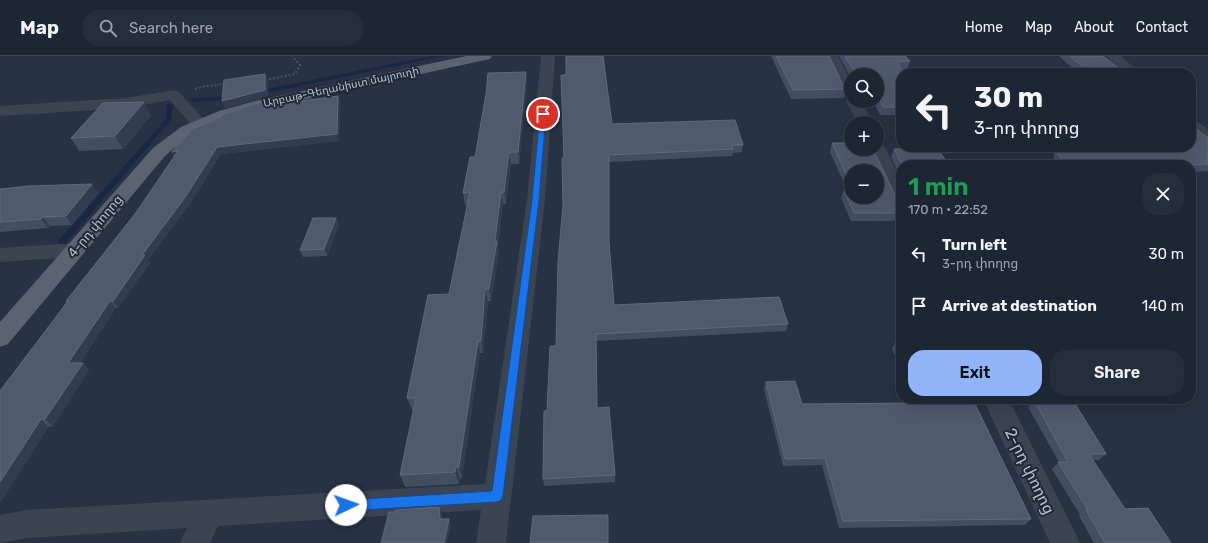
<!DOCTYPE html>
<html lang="en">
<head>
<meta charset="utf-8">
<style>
  :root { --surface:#1d2633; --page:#252e3b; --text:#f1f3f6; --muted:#a0a5ac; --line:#3b434e; --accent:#91b4f9 }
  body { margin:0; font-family:Rubik,"Noto Sans Armenian",sans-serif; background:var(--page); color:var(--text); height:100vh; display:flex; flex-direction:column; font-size:15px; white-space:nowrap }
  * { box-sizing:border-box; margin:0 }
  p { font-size:13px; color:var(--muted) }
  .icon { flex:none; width:22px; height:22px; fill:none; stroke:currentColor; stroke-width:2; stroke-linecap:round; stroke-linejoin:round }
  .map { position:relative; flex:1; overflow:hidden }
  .details { position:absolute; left:896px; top:104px; width:300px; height:244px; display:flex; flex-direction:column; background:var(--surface); border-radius:16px; box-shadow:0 4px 16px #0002,0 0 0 1px var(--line) }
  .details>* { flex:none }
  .banner { position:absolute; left:896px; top:12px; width:300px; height:84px; border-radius:16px; box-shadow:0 4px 16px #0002,0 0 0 1px var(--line); background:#1d2633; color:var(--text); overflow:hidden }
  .buttons { position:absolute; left:844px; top:12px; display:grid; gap:8px }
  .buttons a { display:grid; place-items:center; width:40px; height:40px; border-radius:50%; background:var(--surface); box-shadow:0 4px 16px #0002,0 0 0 1px var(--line); font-size:20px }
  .pin { position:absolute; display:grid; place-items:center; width:34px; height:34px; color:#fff; margin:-17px; border:2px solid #fff; border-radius:50%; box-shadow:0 1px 4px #0007 }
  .me { position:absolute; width:44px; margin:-22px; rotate:87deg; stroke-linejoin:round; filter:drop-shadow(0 0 3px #0008) }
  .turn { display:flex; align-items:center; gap:14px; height:84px; padding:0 12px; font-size:18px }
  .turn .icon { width:52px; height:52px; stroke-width:2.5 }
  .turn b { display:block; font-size:28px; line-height:34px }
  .round { display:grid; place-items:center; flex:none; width:42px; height:42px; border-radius:16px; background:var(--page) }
  .head { display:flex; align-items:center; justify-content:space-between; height:68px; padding:0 12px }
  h1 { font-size:24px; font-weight:600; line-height:30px; color:#1e9e55 }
  .action { display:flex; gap:8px; margin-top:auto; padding:8px 12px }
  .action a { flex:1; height:46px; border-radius:16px; background:var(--accent); color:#111; font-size:16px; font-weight:600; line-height:46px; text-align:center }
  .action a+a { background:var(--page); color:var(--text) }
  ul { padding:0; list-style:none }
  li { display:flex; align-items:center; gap:12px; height:52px; padding:0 12px }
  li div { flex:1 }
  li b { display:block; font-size:15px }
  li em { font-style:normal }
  header { display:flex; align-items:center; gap:24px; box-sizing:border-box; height:56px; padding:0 20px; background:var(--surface); border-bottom:1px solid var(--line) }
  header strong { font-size:19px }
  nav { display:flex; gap:22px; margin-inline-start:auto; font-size:14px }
  .search { width:280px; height:36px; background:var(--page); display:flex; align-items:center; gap:10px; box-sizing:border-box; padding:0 14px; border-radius:16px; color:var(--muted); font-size:15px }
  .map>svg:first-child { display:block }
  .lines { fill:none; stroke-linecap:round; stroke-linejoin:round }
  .stream { fill:#192843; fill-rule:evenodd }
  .path { stroke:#42595c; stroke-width:2; stroke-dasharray:2 2; stroke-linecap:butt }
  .minor { fill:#3b4453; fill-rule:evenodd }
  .major { fill:#596373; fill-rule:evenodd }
  .wall { fill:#424e62; fill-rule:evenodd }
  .shaded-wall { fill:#323d51 }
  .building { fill:#4f5a6e; stroke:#5f6a7c }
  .route { fill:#1a73e8; stroke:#114b97 }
  .labels { text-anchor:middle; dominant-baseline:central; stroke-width:4; stroke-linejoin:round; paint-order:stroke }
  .far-street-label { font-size:11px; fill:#b9bfcd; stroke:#202939 }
  .street-label { font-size:13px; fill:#b9bfcd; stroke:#202939 }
  .near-street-label { font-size:16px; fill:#b9bfcd; stroke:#202939 }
</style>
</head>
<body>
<header>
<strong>Map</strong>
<div class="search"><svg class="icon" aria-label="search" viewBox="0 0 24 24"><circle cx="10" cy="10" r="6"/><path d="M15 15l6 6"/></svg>Search here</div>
<nav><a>Home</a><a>Map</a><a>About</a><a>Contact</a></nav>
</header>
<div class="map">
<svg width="1208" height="487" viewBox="0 0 1208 487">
  <rect width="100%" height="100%" fill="#273244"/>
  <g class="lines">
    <g class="stream">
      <polygon points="432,0 443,0 258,39 255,37 258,35"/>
      <polygon points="233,40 235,41 235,43 193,46 190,44 193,42"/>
      <polygon points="170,47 173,49 171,64 65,188 59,188 58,186 59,184 166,63 167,49"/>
    </g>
    <g class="path">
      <polyline points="265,24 295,18 300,9 292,0"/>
      <polyline points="195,33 206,30 226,28"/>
    </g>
    <g class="minor">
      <polygon points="541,0 555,0 545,144 506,487 476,487 481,454 218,470 210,487 180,487 187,472 27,482 0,487 0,459 27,454 485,428 527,144"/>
      <polygon points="824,0 838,0 851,25 851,45 862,45 873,67 857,67 846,45 848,43 843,39"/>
      <polygon points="1106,0 1121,0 1140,17 1124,17"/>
      <polygon points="174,34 179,36 205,65 207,68 205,71 199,73 193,71 170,44 126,52 0,60 0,50 126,42"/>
      <polygon points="1191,63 1197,65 1208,74 1208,88 1202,87 1191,77"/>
      <polygon points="877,88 883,89 886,93 901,125 901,151 894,149 892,145 868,93 877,93"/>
      <polygon points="75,187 82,189 85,194 82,199 75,201 0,206 0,192"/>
      <polygon points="983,343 1009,343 1080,487 1050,487"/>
    </g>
    <path class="major" d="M466,0H492L490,3L485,4L257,54C218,65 197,72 165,100L8,288L0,291V266L153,92L181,71L219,55L255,45Z"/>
  </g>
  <g class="wall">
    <polygon points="771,0 829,0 844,31 846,33 844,42 791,43"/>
    <polygon points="839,0 905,0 910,5 907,14 902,14 901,17 901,59 880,59 873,45 877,45 877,19 851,19 851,22"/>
    <polygon points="1059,0 1103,0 1125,17 1078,17"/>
    <polygon points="526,16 527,27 519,108 511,108 506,148 503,148 498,191 499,197 491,245 488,245 483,297 480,297 462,422 460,422 459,428 405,431 400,419 413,354 412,354 407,342 449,238 467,149 465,149 463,137 475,101"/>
    <polygon points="338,40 340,46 339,85 221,98 190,148 148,204 150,207 118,252 116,252 80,307 83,307 89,314 53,370 48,371 0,447 67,246 66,245 135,158 174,101 172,96 267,51"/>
    <polygon points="151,59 123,93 79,95 71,82"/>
    <polygon points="612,68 743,89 742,96 733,97 732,100 609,106 609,186 614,249 788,268 786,275 596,285 597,352 615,419 615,426 544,430 543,423 547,355 556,290 563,149 564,102"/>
    <polygon points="1207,81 1208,81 1208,115 1191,116 1191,109 1056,109 1054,106 1054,91 1191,91"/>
    <path d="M832,87L896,141L901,143V165H851L841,142L844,134H847L830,96ZM851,115L877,141H851Z"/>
    <polygon points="894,93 949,109 901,109 901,122 891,101"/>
    <polygon points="92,128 98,137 72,169 50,170 48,172 0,176 0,133"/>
    <polygon points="336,162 339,169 327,200 303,201 300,194"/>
    <polygon points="895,286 901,286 901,316 892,293"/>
    <polygon points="766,326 802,348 914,347 912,343 967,343 1031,463 1025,469 839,472 822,409 783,410 764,333"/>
    <polygon points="1027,343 1072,343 1106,398 1099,404 1093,404 1125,453 1171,487 1094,487 1079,460 1080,459 1052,413 1059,406 1028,351 1030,349"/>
  </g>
  <g class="shaded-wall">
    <polygon points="526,16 527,27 519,108 518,96"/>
    <polygon points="265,18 268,24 268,41 225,52 222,45"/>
    <polygon points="338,40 340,46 339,85 221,98 190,148 148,204 150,207 118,252 113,245 142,199 217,91"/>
    <polygon points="144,46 151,59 123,93 115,80"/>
    <polygon points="178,95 175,103 172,96"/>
    <polygon points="509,96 511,108 506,148 504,136"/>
    <polygon points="92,128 98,137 72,169 66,160"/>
    <polygon points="501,136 503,148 498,191 499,197 491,245 489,233"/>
    <polygon points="43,161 50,170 48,172 41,163"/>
    <polygon points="336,162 339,169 327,200 324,193"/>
    <polygon points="485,233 488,245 483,297 481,285"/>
    <polygon points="110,245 116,252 75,315 68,307"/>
    <polygon points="478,285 480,297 462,422 459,411"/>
    <polygon points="83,307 89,314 53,370 45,363"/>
    <polygon points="41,363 48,371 0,447 0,426"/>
    <polygon points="456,411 460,422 459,428 455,416"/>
    <polygon points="439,451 442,458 442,470 440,463"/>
    <polygon points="449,463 451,470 447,487 444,487"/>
  </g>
  <g class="building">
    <polygon points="566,0 603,0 612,68 735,64 743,89 732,89 733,93 609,99 609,186 614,249 779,241 788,268 596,278 597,352 609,351 615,419 543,423 544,355 547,355 550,290 556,290 558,206 563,149 562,102 564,102 561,19 566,19"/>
    <polygon points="776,0 829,0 844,31 846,33 793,34"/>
    <polygon points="845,0 905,0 910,5 897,6 904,17 901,17 901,51 883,51 877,39 877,19 855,19 855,16"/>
    <polygon points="1070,0 1103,0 1125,17 1090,17"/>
    <polygon points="526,16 518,96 509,96 504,136 501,136 495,185 497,185 489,233 485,233 481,285 478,285 459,411 456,411 455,416 400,419 416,342 407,342 428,239 449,238 470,136 463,137 470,101 475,101 486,38 488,17"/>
    <polygon points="265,18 265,34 222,45 224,24"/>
    <polygon points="338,40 337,78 217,91 186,140 142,199 145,199 113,245 110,245 68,307 83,307 45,363 41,363 0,426 0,335 68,245 66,245 135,158 178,95 172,96 192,73 221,61 221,59 255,48 265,46 265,52 286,47"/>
    <polygon points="144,46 115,80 71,82 103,47"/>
    <polygon points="1191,69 1207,81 1208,81 1208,108 1185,109 1066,109 1058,99 1058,91 1191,91"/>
    <polygon points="832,87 851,87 851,93 873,93 896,141 901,143 901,157 854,157 844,134 851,134 851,141 877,141 877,115 851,115 851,129"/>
    <polygon points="937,92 949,109 902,109 894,93"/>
    <polygon points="92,128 66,160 43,161 41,163 0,166 0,133 30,130"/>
    <polygon points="313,162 336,162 324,193 300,194"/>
    <polygon points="895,286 901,286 901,300"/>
    <polygon points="795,325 802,348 921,347 919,343 967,343 968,346 974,346 1031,463 843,465 825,402 785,403 766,326"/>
    <polygon points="1036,343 1072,343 1106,398 1089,398 1125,453 1148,452 1171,487 1105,487 1086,454 1088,454 1058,406 1068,406 1034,344 1037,344"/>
    <polygon points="439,451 440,463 449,463 444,487 381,487 389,456 396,456 396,454"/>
    <polygon points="608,459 608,487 530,487 533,460"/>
  </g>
  <polygon class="route" points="540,56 546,58 539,144 503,440 501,444 497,446 346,455 341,453 340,449 341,445 346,444 492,435 532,144"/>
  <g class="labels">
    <g class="far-street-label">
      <text transform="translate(341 31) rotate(-12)">Արբաթ-Գեղանիստ մայրուղի</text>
    </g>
    <g class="street-label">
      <text transform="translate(95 170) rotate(-50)">4-րդ փողոց</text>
    </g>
    <g class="near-street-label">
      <text transform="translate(1030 415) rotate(64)">2-րդ փողոց</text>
    </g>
  </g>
</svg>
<div class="buttons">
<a><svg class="icon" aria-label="search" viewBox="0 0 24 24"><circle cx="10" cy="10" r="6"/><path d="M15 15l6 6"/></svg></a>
<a>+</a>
<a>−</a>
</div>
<div class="pin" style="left:543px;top:58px;background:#d93025"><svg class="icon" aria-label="arrive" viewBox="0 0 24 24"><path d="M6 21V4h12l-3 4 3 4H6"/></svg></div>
<svg class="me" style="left:346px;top:449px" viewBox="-20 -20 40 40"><circle r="19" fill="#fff"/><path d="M0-13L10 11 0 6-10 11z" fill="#1a73e8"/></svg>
<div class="banner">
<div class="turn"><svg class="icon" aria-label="left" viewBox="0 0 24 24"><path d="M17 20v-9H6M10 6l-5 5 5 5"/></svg><div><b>30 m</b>3-րդ փողոց</div></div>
</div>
<section class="details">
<div class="head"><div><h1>1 min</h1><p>170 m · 22:52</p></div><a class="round"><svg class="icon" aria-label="close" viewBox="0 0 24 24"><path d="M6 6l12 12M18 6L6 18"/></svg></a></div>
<ul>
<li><svg class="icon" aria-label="left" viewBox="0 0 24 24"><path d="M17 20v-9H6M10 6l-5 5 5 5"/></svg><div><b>Turn left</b><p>3-րդ փողոց</p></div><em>30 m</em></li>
<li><svg class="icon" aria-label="arrive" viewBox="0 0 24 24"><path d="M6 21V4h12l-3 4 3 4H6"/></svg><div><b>Arrive at destination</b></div><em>140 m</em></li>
</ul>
<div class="action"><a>Exit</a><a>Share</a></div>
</section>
</div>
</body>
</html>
